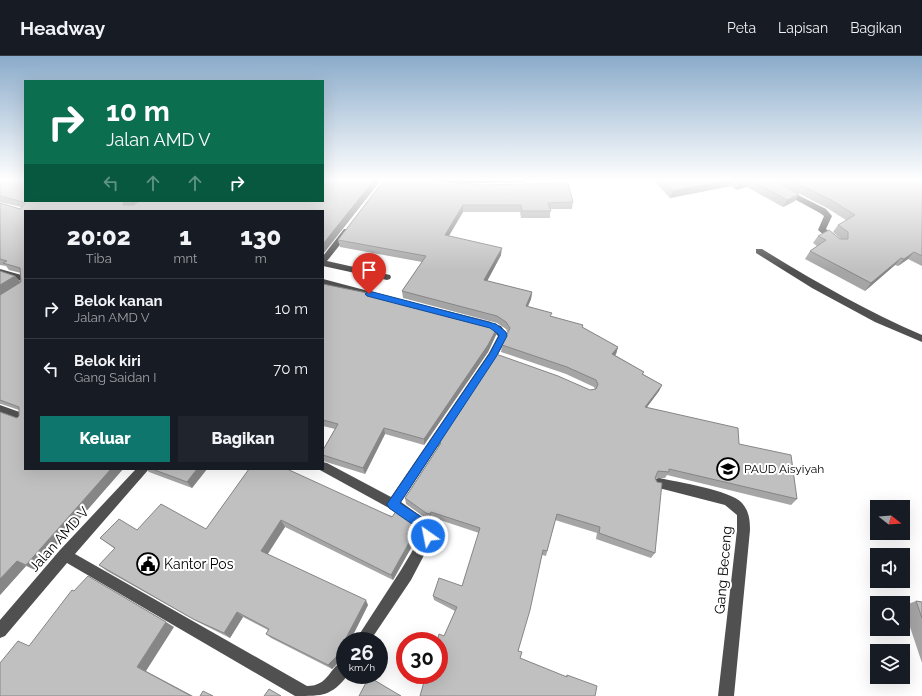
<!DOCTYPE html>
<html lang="id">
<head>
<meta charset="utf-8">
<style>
  :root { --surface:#171b24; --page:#20242c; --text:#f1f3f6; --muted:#9ea1a6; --line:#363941; --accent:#0f766e }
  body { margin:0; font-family:Raleway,sans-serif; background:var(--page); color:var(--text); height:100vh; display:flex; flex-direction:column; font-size:15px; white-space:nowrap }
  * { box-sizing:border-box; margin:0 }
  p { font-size:13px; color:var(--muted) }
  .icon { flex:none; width:22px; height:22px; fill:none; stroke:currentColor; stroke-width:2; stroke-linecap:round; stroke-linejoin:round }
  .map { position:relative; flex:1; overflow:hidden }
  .side { position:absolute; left:24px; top:154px; width:300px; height:260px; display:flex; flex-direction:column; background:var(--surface); border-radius:0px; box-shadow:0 4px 16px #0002 }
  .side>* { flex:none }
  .top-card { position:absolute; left:24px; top:24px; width:300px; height:122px; border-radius:0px; box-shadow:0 4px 16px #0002; background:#0b6e4f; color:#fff; overflow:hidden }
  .needle { width:26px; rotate:107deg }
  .controls { position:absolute; left:870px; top:444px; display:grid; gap:8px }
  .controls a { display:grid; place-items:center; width:40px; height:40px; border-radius:0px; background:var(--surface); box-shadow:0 4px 16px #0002; font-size:20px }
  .speed { position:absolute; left:336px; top:576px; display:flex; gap:8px; font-size:20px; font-weight:700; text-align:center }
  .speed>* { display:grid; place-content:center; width:52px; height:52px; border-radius:50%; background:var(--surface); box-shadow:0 4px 16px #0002; line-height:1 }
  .speed small { font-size:10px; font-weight:400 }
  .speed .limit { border:6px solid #d22; background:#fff; color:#111 }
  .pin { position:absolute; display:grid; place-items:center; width:34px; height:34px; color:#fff; margin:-41px -17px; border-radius:50% 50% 50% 0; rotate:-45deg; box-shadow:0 0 4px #0007 }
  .pin .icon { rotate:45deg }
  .me { position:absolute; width:44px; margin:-22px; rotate:327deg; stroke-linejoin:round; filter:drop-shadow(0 0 3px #0008) }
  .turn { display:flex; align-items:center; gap:14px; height:84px; padding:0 16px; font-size:18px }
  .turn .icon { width:52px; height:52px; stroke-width:2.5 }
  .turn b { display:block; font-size:28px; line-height:34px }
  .lanes { display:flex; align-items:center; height:38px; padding:0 16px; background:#0003; justify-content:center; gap:20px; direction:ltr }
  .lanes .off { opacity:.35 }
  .eta { display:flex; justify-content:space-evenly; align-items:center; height:68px; text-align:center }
  .eta b { font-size:24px; font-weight:800; line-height:28px }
  .action { display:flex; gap:8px; margin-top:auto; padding:8px 16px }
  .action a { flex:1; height:46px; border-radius:0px; background:var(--accent); color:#fff; font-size:16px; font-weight:800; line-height:46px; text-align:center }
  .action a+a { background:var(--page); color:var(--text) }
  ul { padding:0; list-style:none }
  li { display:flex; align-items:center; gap:12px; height:60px; padding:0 16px; border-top:1px solid var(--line) }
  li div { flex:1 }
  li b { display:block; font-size:15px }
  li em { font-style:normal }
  header { display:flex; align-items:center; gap:24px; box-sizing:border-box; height:56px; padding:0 20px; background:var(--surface); border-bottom:1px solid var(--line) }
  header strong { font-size:19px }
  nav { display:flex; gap:22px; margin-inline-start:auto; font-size:14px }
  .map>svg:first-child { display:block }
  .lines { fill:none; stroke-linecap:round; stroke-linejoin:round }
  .minor { fill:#505050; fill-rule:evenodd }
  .wall { fill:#a5a5a5 }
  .shaded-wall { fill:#868686 }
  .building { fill:#c0c0c0; stroke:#868686 }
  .route { fill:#1a73e8; stroke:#114b97 }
  .labels { text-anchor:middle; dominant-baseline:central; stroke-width:4; stroke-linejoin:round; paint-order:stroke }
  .poi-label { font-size:12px; fill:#000; stroke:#fff; text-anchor:start }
  .near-street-label { font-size:14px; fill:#000; stroke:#fff }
  .near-poi-label { font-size:14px; fill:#000; stroke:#fff; text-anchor:start }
</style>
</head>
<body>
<header>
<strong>Headway</strong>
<nav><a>Peta</a><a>Lapisan</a><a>Bagikan</a></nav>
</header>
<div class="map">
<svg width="922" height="640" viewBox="0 0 922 640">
  <rect width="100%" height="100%" fill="#fff"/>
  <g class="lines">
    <g class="minor">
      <polygon points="432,124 526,124 523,126 446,128"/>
      <polygon points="759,124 768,124 826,153 832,160 826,173 838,182 838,186 832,186 818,174 824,160 820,157"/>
      <polygon points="344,173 350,173 351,175 327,205 390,219 391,221 390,223 387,224 323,210 323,200"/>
      <path d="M756,193H762C814,225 866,255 922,279V286L875,266L812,232L756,197Z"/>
      <polygon points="0,213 25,220 25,226 0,219"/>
      <polygon points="323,223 376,237 377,239 373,242 323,229"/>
      <polygon points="484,265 501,270 508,280 496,302 401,446 432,468 434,480 432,484 411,524 370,585 355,585 401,514 422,479 422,475 389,452 318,413 323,413 323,406 327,407 391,441 489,297 498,280 492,274 481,270 479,268"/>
      <polygon points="0,349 25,358 25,367 0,358"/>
      <path d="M136,413H149L75,498L307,630C330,630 329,610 345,604V619H348C331,640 324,640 295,640L67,507L5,580L0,582V564L60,494Z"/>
      <path d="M659,422C678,426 730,434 742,447C749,455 750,464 750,474L734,640H718L737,474V459L725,449L655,431L653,427L655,423Z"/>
    </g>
  </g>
  <g class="wall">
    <polygon points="0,124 139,145 133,149 323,124 381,124 323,198 323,155 25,155 25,413 123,413 35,514 26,510 0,539 0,356 17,362 19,360 19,354 1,348 0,348 0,215 15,220 21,226 21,217 9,214 6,210 0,209 0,147 20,153 21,151 0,146"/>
    <polygon points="384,124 438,124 438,126 573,146 572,153 550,153 550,162 521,162 520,156 463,156 449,180 501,199 487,225 532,236 531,243 528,250 551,261 582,271 618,291 616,298 615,299 644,316 643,318 662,329 659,335 646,352 739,388 797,443 791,449 667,419 665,422 655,422 655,497 651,502 596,483 597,477 555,464 546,500 542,499 518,595 520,602 565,621 567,619 595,640 444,580 455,555 434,544 433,540 462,530 479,477 431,461 430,463 427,463 406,448 405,442 438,392 437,386 590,334 595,333 594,331 566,318 501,296 502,289 508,277 506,273 497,267 403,242 402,235 422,206 340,191 338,184"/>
    <polygon points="653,124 922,124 922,210 908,203 898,210 895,209 865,235 805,203 810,195 817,190 813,187 818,180 841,183 833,176 838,169 846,164 827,152 798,137 795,145 783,151 747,131 736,134 731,130 670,142"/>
    <polygon points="323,228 497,272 496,279 488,296 424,389 385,378 365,418 323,405 323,394 335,373 323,370"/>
    <polygon points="146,413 207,413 192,432 149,416"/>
    <polygon points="249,413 419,469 420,476 393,524 285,471 267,498 368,549 350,585 345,585 340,605 332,613 271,582 266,578 268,574 243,561 230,582 200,567 107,515 99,509 115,493 100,482 137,474 206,473"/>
    <polygon points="916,545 922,546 922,607 903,550"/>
  </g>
  <g class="shaded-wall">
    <polygon points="374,124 381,124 323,198 323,188"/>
    <polygon points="727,124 733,124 731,130 670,142 673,135"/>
    <polygon points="751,124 747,131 736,134 739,127"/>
    <polygon points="799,138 795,145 783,151 787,144"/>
    <polygon points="126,145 139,145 127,154 123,149 123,147"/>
    <polygon points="463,149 463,156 445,186 445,179"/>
    <polygon points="502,192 501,199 484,231 484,224"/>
    <polygon points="914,196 908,203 898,210 904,203"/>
    <polygon points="901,202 895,209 865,235 871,227"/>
    <polygon points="15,220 21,227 0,240 0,229"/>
    <polygon points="532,236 531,243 525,257 526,250"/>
    <polygon points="497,272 496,279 488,296 424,389 424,383"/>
    <polygon points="618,291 616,298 610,305 612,298"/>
    <polygon points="662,329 659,335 642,358 645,351"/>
    <polygon points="384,372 385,378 365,418 363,412"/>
    <polygon points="111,413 123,413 35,514 26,509"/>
    <polygon points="197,413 207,413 192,432 187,426"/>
    <polygon points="431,456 431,461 430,463 430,458"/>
    <polygon points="281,464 285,471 266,501 261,495"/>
    <polygon points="419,469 420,476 393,524 391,519"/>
    <polygon points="17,505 26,510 0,539 0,523"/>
    <polygon points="366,544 368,549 350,585 345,585 345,595 340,605 332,613 328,609"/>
    <polygon points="237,556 243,561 230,582 224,577"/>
    <polygon points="166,566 174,571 146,615 193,640 191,640 137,611"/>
  </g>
  <g class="building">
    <polygon points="0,124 25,124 25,145 126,145 123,147 123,149 134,149 140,145 323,145 323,124 374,124 323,188 323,155 25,155 25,413 111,413 26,509 17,505 0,523 0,356 17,362 19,360 19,351 0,344 0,239 21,226 20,212 3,207 7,205 0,203 0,147 20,153 25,148 23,146 0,140"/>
    <polygon points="384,124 435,124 434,125 479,129 568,127 573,146 548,147 551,155 522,155 521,149 463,149 445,179 502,192 484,224 532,236 526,250 552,257 550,260 583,269 582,271 618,291 612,298 644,316 642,318 662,329 645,351 738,372 739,388 791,399 797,443 669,413 669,416 658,415 655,422 657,426 662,427 655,497 599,477 600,471 557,458 547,495 543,494 530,554 518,595 522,596 520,602 567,621 567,619 597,630 595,640 420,640 426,619 439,619 439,585 437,585 439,578 444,580 457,551 433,540 439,522 462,530 480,472 431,456 430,458 426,457 405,442 441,387 437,386 496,298 558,320 590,334 596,333 598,328 596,324 567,311 502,289 510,272 506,266 497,260 402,235 426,200 338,184"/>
    <polygon points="662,124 727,124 673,135"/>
    <polygon points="736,124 750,124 739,127"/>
    <polygon points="751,124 774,124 799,138 787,144"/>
    <polygon points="790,124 922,124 922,200 914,196 904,203 901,202 871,227 810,195 826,184 818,180 829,174 840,183 848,183 848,176 838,169 855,159 831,144"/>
    <polygon points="0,215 15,220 0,229"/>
    <polygon points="323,228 397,243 490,266 497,272 488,289 424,383 384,372 363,412 323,399 323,394 338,368 323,364"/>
    <polygon points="152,413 197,413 187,426"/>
    <polygon points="249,413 287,413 392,461 397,454 419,469 391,519 281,464 261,495 366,544 336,601 328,609 266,578 269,573 237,556 224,577 193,563 99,509 115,492 100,482 119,463 137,474 161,448 206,473"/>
    <polygon points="88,520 166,566 137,611 191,640 0,640 0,607 18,585 29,590 72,534 74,535"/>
    <polygon points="916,545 922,546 922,562"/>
    <polygon points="369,621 401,640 359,640"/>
    <polygon points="269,633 281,640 264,640"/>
    <polygon points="203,635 213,640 200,640"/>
  </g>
  <linearGradient id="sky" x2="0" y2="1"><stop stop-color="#8aabca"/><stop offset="0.58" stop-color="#fff"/><stop offset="1" stop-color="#fff" stop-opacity="0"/></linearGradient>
  <rect width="922" height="214" fill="url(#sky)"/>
  <polygon class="route" points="369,235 496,268 506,276 507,280 496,301 400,447 432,468 434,480 432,484 428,486 424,484 422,475 389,452 387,448 490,297 499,280 498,278 490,272 367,240 365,238"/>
  <defs>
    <g id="school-ring" transform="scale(1.15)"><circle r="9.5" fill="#fff" stroke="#000" stroke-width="1.5"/><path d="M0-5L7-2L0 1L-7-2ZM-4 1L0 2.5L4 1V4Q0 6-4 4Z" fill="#000"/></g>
    <g id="civic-ring" transform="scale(1.15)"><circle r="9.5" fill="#fff" stroke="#000" stroke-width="1.5"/><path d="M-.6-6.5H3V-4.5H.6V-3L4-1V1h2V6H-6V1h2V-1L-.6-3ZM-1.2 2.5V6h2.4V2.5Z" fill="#000"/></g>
  </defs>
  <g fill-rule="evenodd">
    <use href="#school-ring" x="728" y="413"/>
    <use href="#civic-ring" x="148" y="508"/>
  </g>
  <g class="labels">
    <g class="poi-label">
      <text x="744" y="413">PAUD Aisyiyah</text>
    </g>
    <g class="near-street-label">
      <text transform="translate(59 483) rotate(-48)">Jalan AMD V</text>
      <text transform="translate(723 514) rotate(-85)">Gang Beceng</text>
    </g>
    <g class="near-poi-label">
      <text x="164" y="508">Kantor Pos</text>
    </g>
  </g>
</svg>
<div class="controls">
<a><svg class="needle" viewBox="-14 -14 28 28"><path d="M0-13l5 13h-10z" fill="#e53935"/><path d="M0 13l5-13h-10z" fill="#9ea1a6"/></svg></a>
<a><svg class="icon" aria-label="sound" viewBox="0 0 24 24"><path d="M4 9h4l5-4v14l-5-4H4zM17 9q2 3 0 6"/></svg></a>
<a><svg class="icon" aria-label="search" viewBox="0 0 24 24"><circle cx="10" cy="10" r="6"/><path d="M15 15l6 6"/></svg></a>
<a><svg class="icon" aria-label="layers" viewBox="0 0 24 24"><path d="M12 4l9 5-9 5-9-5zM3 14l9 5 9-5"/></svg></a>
</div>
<div class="speed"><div>26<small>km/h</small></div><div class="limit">30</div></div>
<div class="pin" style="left:369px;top:238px;background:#d93025"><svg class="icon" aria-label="arrive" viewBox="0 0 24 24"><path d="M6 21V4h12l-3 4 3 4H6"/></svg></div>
<svg class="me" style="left:428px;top:480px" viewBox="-20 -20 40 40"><circle r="17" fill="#1a73e8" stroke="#fff" stroke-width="3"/><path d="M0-11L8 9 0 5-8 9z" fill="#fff"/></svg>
<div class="top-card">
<div class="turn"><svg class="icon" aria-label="right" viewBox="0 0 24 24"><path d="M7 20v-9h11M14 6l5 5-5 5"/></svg><div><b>10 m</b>Jalan AMD V</div></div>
<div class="lanes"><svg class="icon off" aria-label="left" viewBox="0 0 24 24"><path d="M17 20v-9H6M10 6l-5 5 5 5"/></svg><svg class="icon off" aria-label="ahead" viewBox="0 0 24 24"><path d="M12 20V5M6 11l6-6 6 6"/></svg><svg class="icon off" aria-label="ahead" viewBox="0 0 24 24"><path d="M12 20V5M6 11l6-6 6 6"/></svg><svg class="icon" aria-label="right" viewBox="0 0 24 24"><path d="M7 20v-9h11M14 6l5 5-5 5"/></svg></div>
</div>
<section class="side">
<div class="eta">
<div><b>20:02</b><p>Tiba</p></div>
<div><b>1</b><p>mnt</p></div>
<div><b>130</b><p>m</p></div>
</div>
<ul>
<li><svg class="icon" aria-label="right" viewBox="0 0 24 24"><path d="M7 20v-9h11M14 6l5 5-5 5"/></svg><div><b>Belok kanan</b><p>Jalan AMD V</p></div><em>10 m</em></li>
<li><svg class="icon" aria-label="left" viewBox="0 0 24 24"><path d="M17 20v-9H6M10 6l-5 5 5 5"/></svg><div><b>Belok kiri</b><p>Gang Saidan I</p></div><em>70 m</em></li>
</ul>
<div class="action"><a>Keluar</a><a>Bagikan</a></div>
</section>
</div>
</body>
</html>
